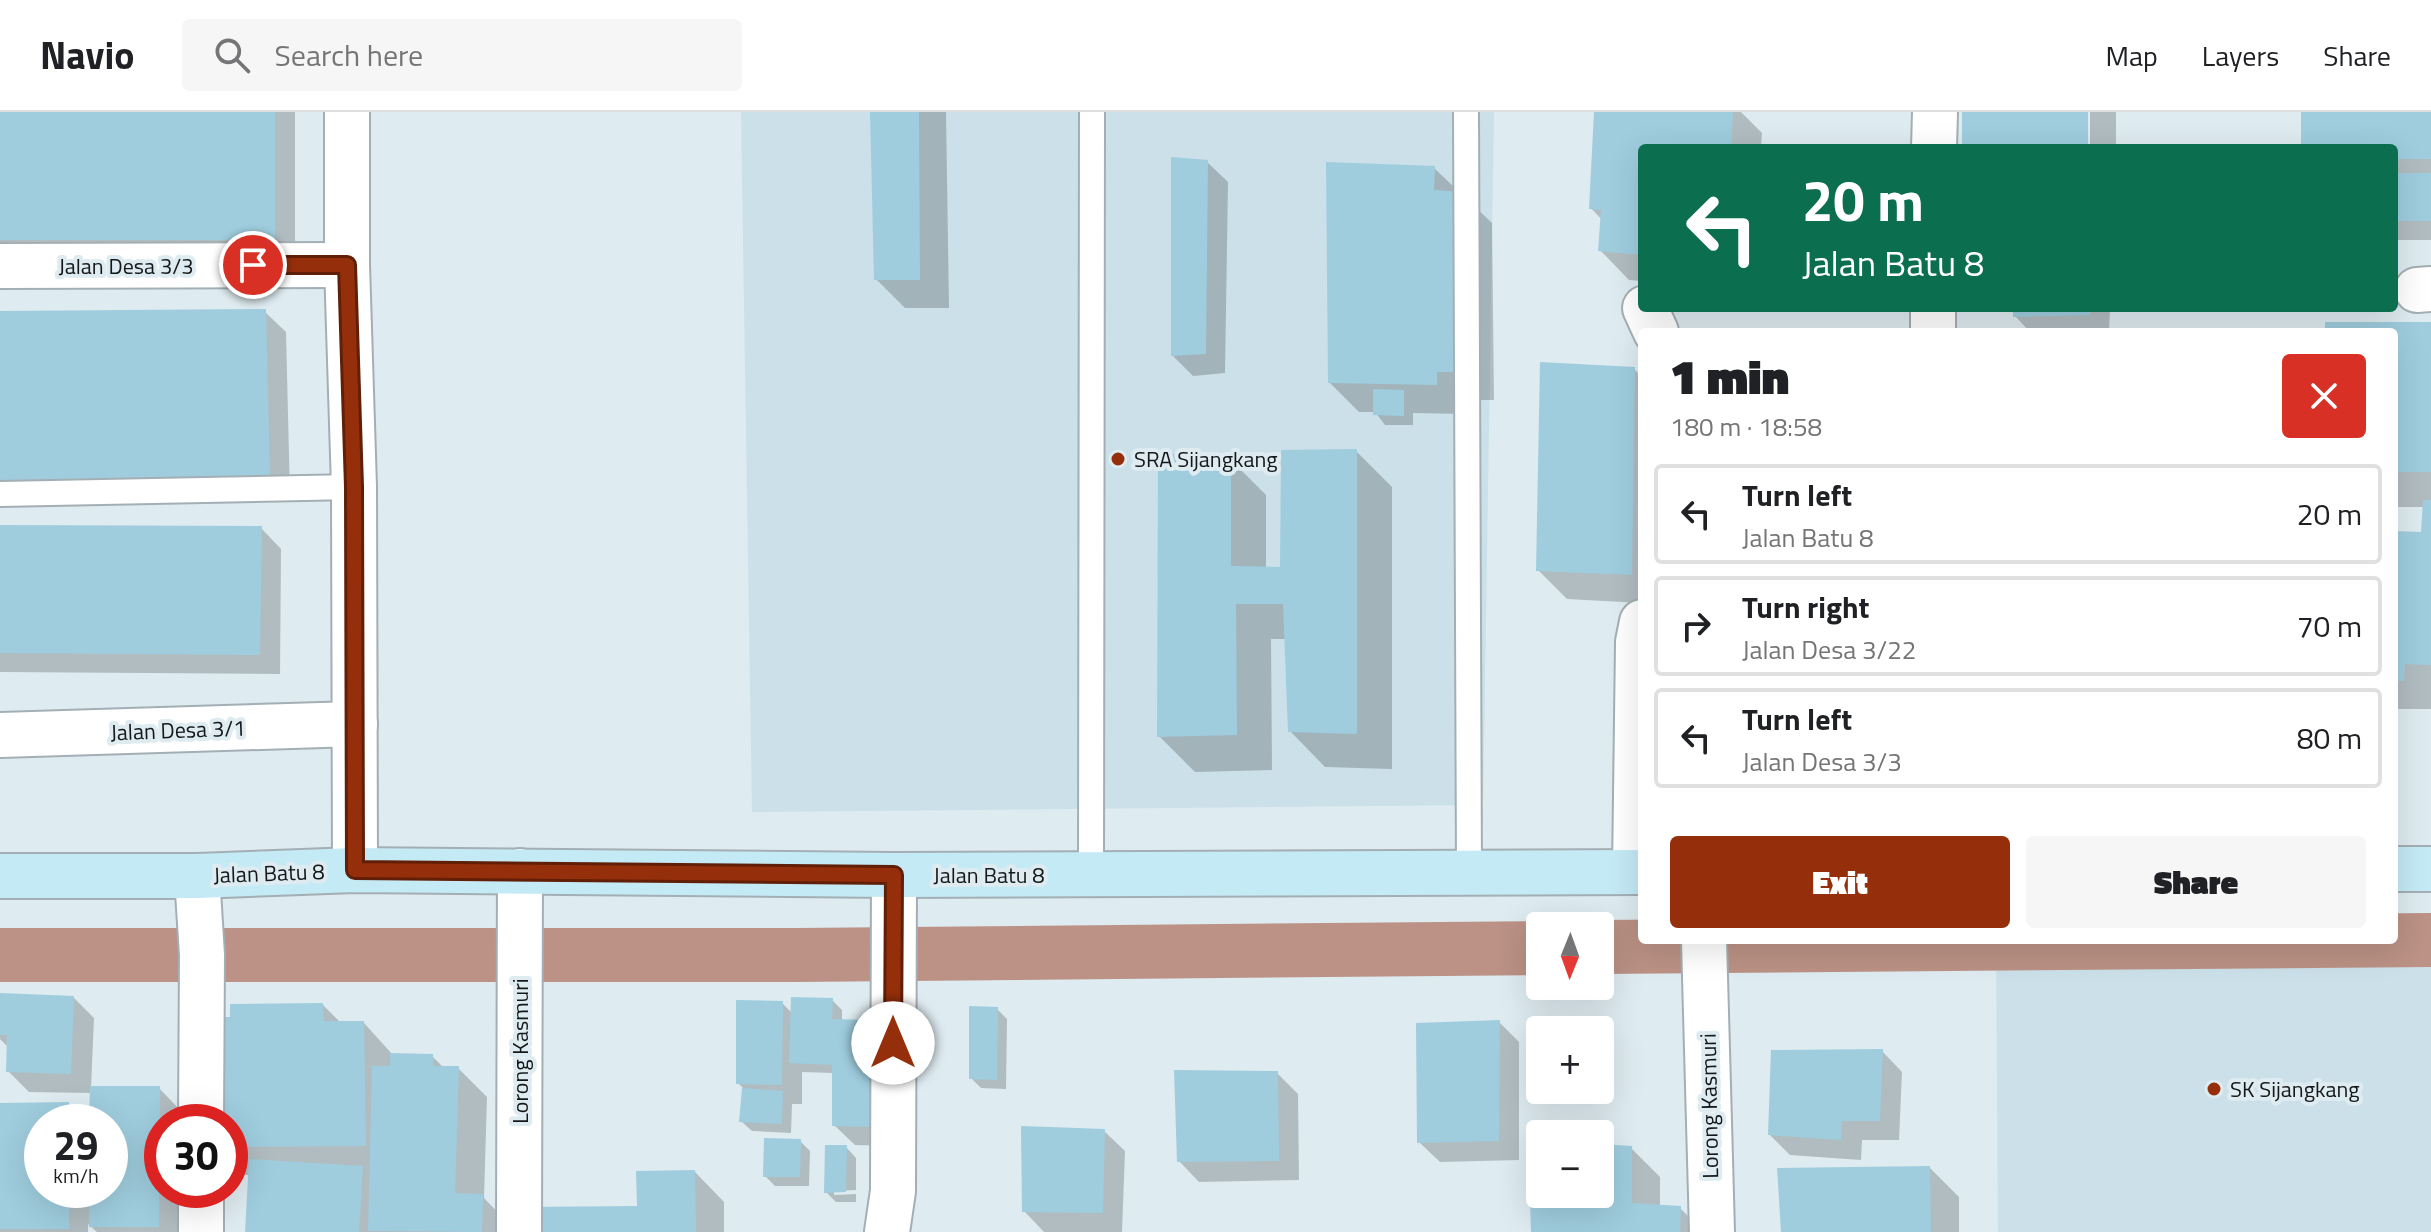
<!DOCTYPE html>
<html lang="en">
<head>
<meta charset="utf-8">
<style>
  :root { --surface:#fff; --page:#f6f6f6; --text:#202124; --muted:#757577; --line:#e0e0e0; --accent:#952f0b }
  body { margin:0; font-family:"Titillium Web",sans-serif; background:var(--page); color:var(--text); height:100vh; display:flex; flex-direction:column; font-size:30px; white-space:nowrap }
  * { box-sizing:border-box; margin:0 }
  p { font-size:26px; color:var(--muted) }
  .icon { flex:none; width:44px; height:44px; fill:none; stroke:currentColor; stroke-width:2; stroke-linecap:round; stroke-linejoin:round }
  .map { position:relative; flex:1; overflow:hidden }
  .sheet { position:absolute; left:1638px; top:216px; width:760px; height:616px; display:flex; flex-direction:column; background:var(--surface); border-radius:8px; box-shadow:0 8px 32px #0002 }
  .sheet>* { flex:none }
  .top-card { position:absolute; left:1638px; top:32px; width:760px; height:168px; border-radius:8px; box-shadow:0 8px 32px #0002; background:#0b6e4f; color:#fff; overflow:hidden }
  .needle { width:52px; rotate:181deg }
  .controls { position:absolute; left:1526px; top:800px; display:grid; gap:16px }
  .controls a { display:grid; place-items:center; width:88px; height:88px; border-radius:8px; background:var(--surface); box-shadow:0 8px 32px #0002; font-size:40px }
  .speed { position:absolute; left:24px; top:992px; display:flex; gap:16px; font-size:40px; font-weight:700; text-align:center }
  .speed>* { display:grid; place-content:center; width:104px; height:104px; border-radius:50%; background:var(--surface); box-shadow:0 8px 32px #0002; line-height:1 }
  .speed small { font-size:20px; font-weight:400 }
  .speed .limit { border:12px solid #d22; background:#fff; color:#111 }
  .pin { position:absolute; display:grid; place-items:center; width:68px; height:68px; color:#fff; margin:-34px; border:4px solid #fff; border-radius:50%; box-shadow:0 2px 8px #0007 }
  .me { position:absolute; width:88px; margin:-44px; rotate:0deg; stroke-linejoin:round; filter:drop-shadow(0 0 6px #0008) }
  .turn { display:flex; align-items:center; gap:28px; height:168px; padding:0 32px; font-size:36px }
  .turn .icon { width:104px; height:104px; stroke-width:2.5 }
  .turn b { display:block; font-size:56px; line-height:68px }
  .round { display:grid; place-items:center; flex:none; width:84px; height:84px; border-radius:8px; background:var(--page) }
  .overview { display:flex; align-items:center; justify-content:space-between; height:136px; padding:0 32px }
  h1 { font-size:48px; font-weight:800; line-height:60px }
  .button { display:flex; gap:16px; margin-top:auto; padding:16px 32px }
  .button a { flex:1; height:92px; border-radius:8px; background:var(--accent); color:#fff; font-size:32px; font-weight:800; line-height:92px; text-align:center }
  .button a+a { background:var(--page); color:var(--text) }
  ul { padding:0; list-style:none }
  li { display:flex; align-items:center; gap:24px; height:100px; margin:0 16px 12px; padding:0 16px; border:4px solid var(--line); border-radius:8px }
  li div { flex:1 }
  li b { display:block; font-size:30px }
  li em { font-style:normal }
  header { display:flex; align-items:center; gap:48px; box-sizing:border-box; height:112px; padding:0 40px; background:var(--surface); border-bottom:2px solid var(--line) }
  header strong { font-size:38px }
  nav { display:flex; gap:44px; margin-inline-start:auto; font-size:28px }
  .search { width:560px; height:72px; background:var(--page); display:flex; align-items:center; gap:20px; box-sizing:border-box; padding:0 28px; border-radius:8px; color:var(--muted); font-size:30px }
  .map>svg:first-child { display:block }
  .built { fill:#cbe0e8 }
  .shadow { fill:#0003 }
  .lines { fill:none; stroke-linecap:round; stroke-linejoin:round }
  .canal { stroke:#bb9285; stroke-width:54 }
  .building { fill:#9fcdde }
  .lane-casing { stroke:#a3afb4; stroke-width:28 }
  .street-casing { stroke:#a3afb4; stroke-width:48 }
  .secondary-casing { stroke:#a3afb4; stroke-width:48 }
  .lane { stroke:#fff; stroke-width:24 }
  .street { stroke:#fff; stroke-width:44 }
  .secondary { stroke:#c4eaf6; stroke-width:44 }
  .route-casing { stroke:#611f07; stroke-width:20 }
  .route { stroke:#952f0b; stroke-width:14 }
  .poi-dot { fill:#952f0b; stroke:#deebf0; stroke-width:3 }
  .labels { text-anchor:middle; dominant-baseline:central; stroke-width:8; stroke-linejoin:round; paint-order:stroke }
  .street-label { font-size:22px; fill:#14181a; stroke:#deebf0 }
  .poi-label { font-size:22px; fill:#14181a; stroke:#deebf0; text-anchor:start }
</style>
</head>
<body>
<header>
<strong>Navio</strong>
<div class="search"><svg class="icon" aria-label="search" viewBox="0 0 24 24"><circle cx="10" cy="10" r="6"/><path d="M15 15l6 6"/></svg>Search here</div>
<nav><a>Map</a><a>Layers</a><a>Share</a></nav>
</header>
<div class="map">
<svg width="2431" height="1120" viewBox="0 0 2431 1120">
  <rect width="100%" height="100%" fill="#deebf0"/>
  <g class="built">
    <polygon points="741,0 1494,0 1483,693 752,700"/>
    <polygon points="2394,825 2431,825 2431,1120 1998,1120 1996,833 2394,828"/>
  </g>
  <g class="shadow">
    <rect x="0" y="0" width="295" height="147"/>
    <polygon points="872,0 946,0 949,196 905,196 876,167"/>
    <polygon points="1596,0 1741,0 1762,21 1761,36 1642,36 1642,169 1629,168 1600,138 1602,108 1591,96"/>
    <rect x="2090" y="0" width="26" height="36"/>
    <polygon points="2303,0 2431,0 2431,128 2394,128 2394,36 2303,36"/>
    <polygon points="1207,50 1228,70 1225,261 1193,264 1173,244"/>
    <polygon points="1434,56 1492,111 1494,288 1466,288 1465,302 1413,301 1413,313 1385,313 1375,300 1359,300 1330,271"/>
    <polygon points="1999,196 2110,196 2109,220 2030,220 2015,204 2015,199 2002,199"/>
    <polygon points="265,200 286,220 290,385 0,388 0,201"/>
    <polygon points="2431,212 2431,597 2394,597 2394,421 2423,422 2425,395 2394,395 2394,220 2327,220"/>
    <polygon points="1634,257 1642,265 1642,491 1567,487 1538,458"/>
    <polygon points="1356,339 1392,375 1392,657 1325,655 1290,619 1286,527 1271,527 1272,658 1195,660 1159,624 1230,347 1266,383 1266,456 1282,457"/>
    <polygon points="0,415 261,416 281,437 280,562 0,560"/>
    <polygon points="0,883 74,886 94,906 91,976 159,976 179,997 179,1010 162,1010 162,1078 179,1078 179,1120 97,1120 88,1112 88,1120 0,1120 0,993 68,992 86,1010 42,1010 42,1078 110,1078 110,1010 92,1010 92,981 29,980 8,959 9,936 0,927"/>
    <polygon points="832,888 842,898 842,909 893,1034 855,1033 834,1013 834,961 802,960 802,992 792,992 791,1021 752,1019 741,1009 744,977 738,971 782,891 792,901"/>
    <polygon points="323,893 341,911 364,911 393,943 432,944 444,956 458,956 487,985 484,1086 511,1114 511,1120 247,1120 250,1063 245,1063 230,1048 232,907"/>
    <polygon points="997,897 1007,907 1006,977 981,976 971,966"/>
    <polygon points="1499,910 1519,930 1519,1048 1440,1050 1419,1030"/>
    <polygon points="1882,939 1902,960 1899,1028 1862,1028 1861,1048 1790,1043 1770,1023"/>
    <polygon points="1277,961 1298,982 1299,1068 1199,1070 1179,1049"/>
    <polygon points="1104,1019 1125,1039 1122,1120 1044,1120 1024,1099"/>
    <polygon points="800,1029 810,1039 809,1074 775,1074 765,1064"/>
    <polygon points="1540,1032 1540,1082 1600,1082 1600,1034 1631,1036 1660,1065 1660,1095 1680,1096 1704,1120 1533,1120"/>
    <polygon points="846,1035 856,1046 856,1078 834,1079 834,1083 856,1082 856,1090 836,1090 826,1080"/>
    <polygon points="1930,1056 1959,1085 1959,1120 1783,1120"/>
    <polygon points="695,1060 724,1090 724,1120 526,1120 639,1096"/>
  </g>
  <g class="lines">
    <g class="canal">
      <polyline points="1600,835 2431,828"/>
      <polyline points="0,843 796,843 1540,836"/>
    </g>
  </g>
  <g class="building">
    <rect x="0" y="0" width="275" height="128"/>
    <polygon points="870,0 919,0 920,168 874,168"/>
    <polygon points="1594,0 1733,0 1731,36 1642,36 1642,143 1598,139 1601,98 1589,97"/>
    <rect x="1962" y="0" width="126" height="36"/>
    <polygon points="2301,0 2431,0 2431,47 2394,47 2394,36 2301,36"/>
    <polygon points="1171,45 1208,48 1206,242 1171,244"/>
    <polygon points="1326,50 1435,54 1434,78 1464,80 1465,260 1437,260 1437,273 1328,271"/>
    <rect x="2394" y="61" width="37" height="48"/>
    <polygon points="2013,196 2090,196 2090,203 2013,205"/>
    <polygon points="266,197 270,366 0,368 0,199"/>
    <polygon points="2325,210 2431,210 2431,360 2394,360 2394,220 2325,220"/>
    <polygon points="1540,250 1635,255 1632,463 1536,459"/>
    <polygon points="1373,277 1404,278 1404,304 1373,303"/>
    <polygon points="1357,337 1357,622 1288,620 1283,492 1236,492 1237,623 1157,625 1158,341 1231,345 1231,454 1280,455 1281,338"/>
    <polygon points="2423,388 2431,388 2431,553 2405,552 2404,569 2394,569 2394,419 2421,420"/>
    <polygon points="0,413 262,414 260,543 0,541"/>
    <polygon points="0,881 74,884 71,962 6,960 7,923 0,923"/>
    <polygon points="791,885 833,886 832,907 873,908 874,1015 832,1014 832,953 789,951"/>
    <polygon points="736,888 783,889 782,973 736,972"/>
    <polygon points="323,891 324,909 364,909 366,1034 230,1035 230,1010 214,1010 213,905 230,905 230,892"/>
    <polygon points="969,894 998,895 997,968 969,967"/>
    <polygon points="1500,908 1499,1029 1417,1031 1416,911"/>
    <polygon points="1883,937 1880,1009 1842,1009 1841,1028 1768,1023 1771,938"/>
    <polygon points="390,941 433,942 433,954 459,954 455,1081 483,1082 482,1120 368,1119 372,954 390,954"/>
    <polygon points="1174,958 1278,959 1279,1049 1177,1050"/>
    <polygon points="90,974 160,974 159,1115 89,1115 89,1078 110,1078 110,1010 89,1010"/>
    <polygon points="742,976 783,979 782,1012 739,1010"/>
    <polygon points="69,990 69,1010 42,1010 42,1078 69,1078 69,1117 0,1117 0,991"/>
    <polygon points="1021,1014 1105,1017 1103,1101 1022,1100"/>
    <polygon points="764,1026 801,1027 800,1065 763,1065"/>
    <polygon points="1528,1029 1540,1030 1540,1082 1600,1082 1600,1032 1632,1034 1632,1091 1681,1094 1680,1120 1531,1120"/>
    <polygon points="825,1033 847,1033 846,1080 824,1081"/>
    <polygon points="249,1047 363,1054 359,1120 245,1120"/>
    <polygon points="1930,1054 1931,1120 1781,1120 1777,1056"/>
    <polygon points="695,1058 696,1120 524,1120 524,1095 637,1094 636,1059"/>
  </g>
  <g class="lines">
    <g class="lane-casing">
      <g id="lane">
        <polyline points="1466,0 1469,761"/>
        <polyline points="0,382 354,375"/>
        <polyline points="1091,762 1092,0"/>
      </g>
    </g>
    <g class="street-casing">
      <g id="street">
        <polyline points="347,0 347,153 354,375 355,758"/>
        <polyline points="1934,36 1935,0"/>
        <polyline points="0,154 347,153"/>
        <polyline points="2417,178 2431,177"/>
        <polyline points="1645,196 1656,220"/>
        <polyline points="1933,220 1933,196"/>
        <polyline points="0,623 355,612"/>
        <polyline points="1635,760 1638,530 1642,510"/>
        <polyline points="197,764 202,843 201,1010"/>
        <polyline points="1704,828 1712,1120"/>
        <polyline points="201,1120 201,1078"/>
        <polyline points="519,1120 520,759"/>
        <polyline points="887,1120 893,1079 894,763"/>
      </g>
    </g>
    <g class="secondary-casing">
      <g id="secondary">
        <polyline points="2394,757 2431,757"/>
        <polyline points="0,764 197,764 355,758 894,763 1642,760"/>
      </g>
    </g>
    <use href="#lane" class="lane"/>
    <use href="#street" class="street"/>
    <use href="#secondary" class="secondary"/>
  </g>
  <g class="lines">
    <g class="route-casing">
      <polyline id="route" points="253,153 347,153 354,375 355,758 894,763 893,931"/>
    </g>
    <use href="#route" class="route"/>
  </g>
  <g class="poi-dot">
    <circle cx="1118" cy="347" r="8"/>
    <circle cx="2214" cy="977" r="8"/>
  </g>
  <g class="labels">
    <g class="street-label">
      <text x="126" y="154">Jalan Desa 3/3</text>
      <text transform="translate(178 618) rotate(-2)">Jalan Desa 3/1</text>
      <text transform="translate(269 761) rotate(-2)">Jalan Batu 8</text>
      <text x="989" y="763">Jalan Batu 8</text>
      <text transform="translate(520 939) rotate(-90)">Lorong Kasmuri</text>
      <text transform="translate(1709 994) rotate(-91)">Lorong Kasmuri</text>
    </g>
    <g class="poi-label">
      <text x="1134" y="347">SRA Sijangkang</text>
      <text x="2230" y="977">SK Sijangkang</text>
    </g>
  </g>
</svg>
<div class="controls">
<a><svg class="needle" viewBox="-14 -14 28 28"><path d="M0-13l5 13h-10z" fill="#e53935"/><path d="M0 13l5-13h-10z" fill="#757577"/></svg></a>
<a>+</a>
<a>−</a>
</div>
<div class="speed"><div>29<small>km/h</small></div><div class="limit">30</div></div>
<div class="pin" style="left:253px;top:153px;background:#d93025"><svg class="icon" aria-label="arrive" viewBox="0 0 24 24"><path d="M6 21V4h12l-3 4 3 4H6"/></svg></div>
<svg class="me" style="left:893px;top:931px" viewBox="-20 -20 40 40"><circle r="19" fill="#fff"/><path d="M0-13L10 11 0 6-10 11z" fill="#952f0b"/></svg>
<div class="top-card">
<div class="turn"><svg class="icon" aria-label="left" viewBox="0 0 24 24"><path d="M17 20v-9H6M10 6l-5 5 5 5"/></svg><div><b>20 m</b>Jalan Batu 8</div></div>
</div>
<section class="sheet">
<div class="overview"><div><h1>1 min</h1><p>180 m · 18:58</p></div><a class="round" style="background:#d93025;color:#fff"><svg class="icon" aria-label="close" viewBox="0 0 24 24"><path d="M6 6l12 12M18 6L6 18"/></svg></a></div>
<ul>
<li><svg class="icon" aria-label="left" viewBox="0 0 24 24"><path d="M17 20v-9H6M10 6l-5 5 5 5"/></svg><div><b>Turn left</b><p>Jalan Batu 8</p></div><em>20 m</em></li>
<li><svg class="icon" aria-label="right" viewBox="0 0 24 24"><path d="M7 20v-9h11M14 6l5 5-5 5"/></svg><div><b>Turn right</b><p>Jalan Desa 3/22</p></div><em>70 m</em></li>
<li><svg class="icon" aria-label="left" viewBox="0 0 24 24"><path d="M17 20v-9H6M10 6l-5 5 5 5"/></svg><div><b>Turn left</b><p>Jalan Desa 3/3</p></div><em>80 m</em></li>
</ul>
<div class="button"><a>Exit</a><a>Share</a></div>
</section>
</div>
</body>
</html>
